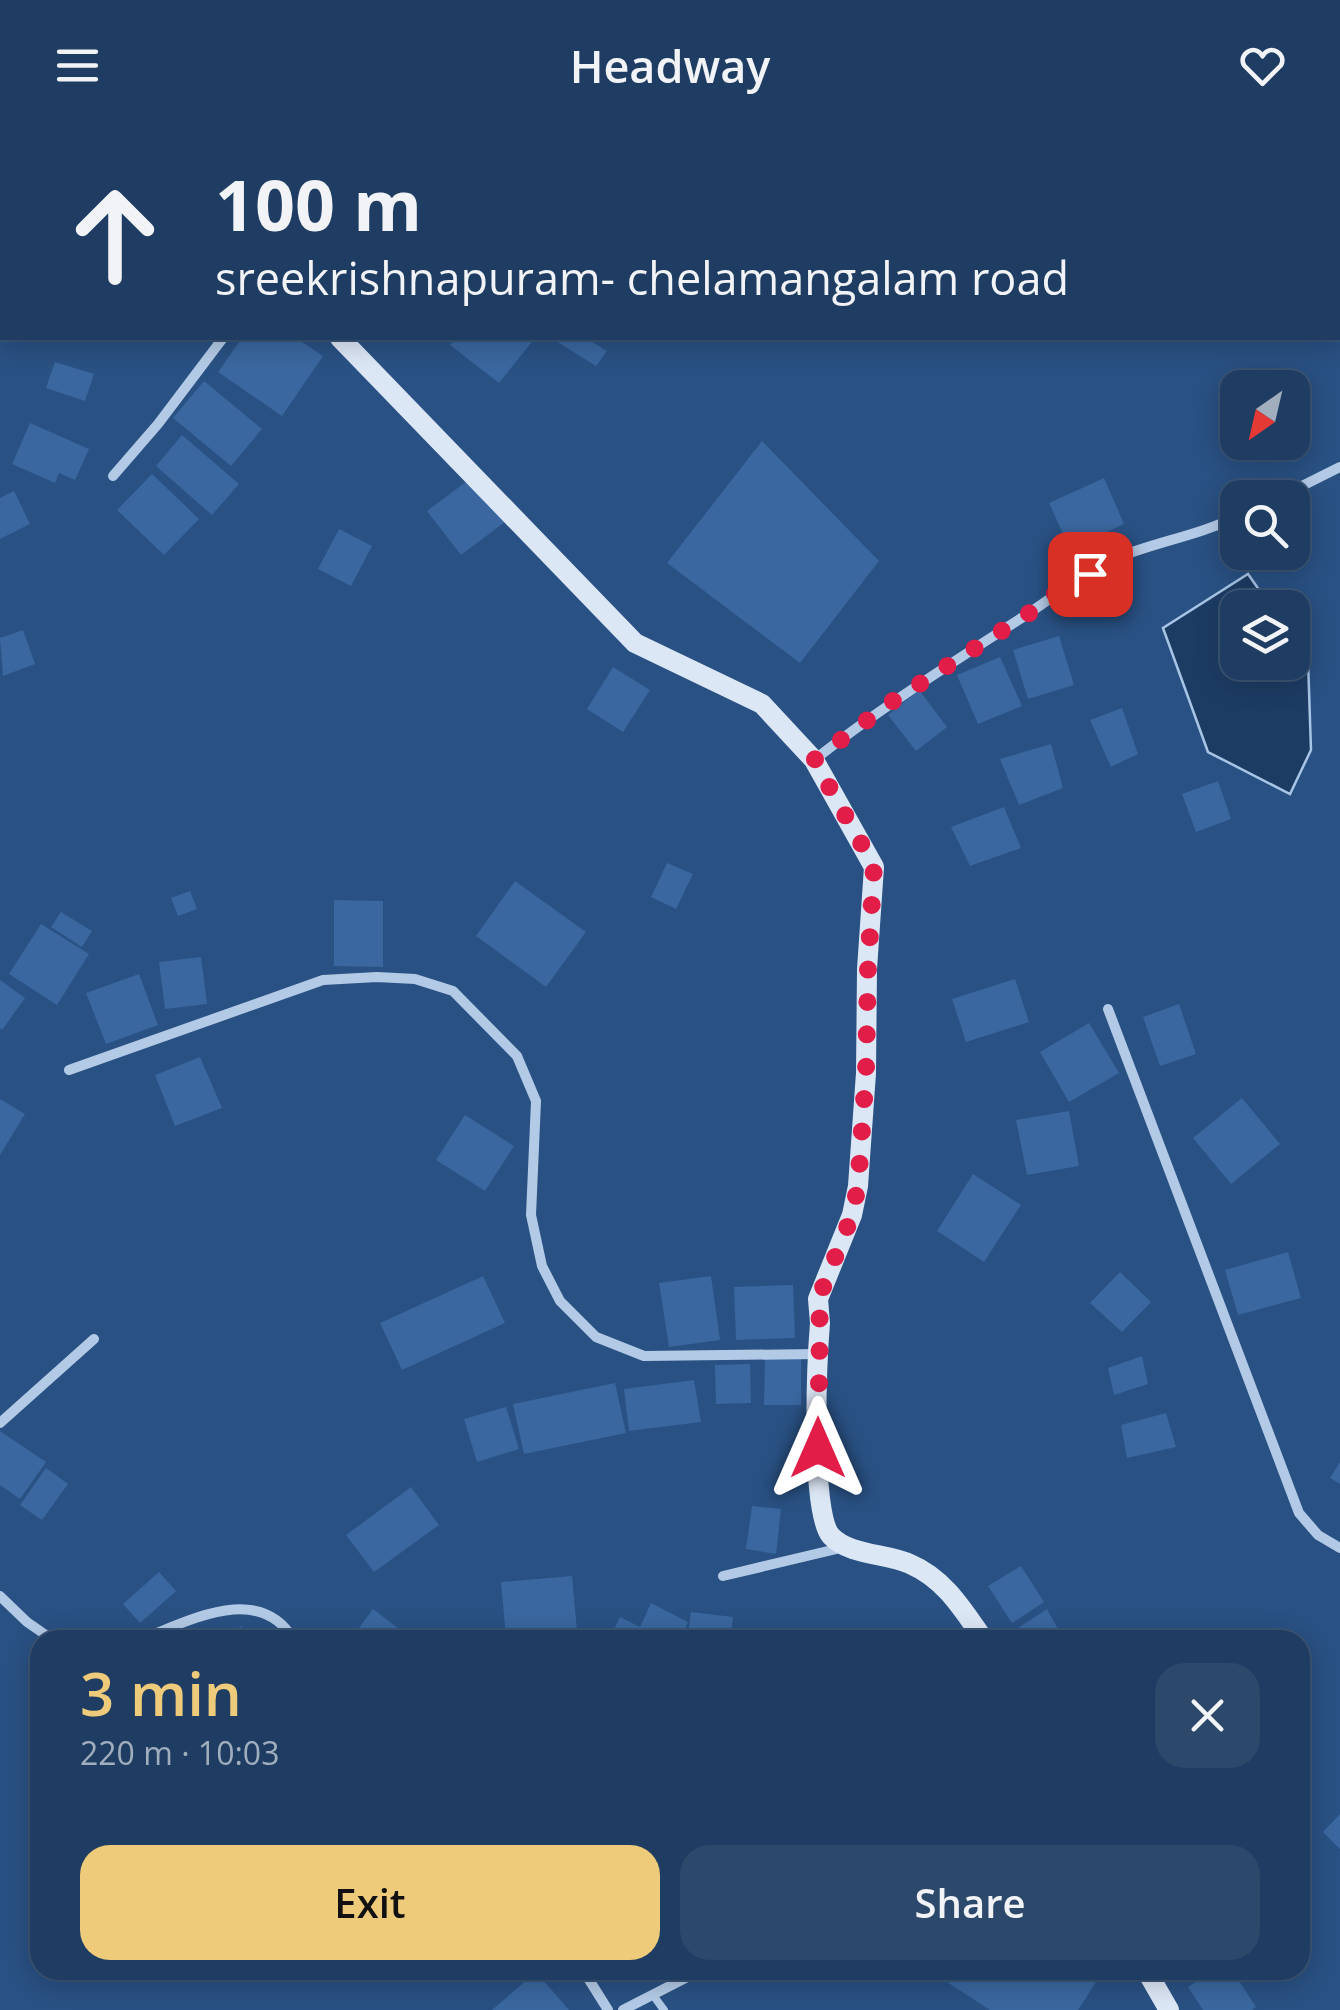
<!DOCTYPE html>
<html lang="en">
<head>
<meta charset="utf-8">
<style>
  :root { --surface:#1f3d62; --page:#2c486b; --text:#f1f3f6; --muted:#a1aebe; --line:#3c5677; --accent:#edcb7a }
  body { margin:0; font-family:"Open Sans",sans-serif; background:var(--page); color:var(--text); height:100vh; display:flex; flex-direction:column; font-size:38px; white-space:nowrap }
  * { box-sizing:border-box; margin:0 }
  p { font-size:32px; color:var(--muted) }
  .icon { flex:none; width:55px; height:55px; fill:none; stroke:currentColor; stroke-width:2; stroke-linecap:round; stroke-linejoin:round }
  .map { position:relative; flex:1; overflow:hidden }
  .panel { position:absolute; left:30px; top:1500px; width:1280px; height:350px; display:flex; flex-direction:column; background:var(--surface); border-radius:30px; box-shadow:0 5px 25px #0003,0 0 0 2px var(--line) }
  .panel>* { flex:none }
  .top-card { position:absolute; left:0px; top:0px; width:1340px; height:210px; box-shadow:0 5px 25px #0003,0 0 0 2px var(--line); background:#1f3d62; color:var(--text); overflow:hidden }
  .needle { width:65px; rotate:214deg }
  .buttons { position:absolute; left:1220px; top:240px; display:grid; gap:20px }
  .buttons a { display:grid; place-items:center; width:90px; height:90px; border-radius:20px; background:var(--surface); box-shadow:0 5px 25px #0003,0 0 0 2px var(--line); font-size:50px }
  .pin { position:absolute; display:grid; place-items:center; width:85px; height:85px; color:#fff; margin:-42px; border-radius:20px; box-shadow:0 5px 15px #0006 }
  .me { position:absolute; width:110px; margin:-55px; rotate:0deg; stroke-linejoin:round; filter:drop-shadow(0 0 8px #0008) }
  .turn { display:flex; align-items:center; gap:35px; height:210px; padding:0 50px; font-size:45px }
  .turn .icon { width:130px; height:130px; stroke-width:2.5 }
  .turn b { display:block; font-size:70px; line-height:85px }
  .round { display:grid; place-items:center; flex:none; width:105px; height:105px; border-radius:30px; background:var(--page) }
  .head { display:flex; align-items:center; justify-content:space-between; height:170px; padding:0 50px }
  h1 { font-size:60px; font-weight:600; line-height:75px; color:var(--accent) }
  .action { display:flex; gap:20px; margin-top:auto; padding:20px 50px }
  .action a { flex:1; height:115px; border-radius:30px; background:var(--accent); color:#111; font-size:40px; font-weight:600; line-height:115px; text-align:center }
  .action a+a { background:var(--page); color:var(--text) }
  header { display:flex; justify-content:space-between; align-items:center; height:130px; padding:0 50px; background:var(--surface); font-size:45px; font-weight:600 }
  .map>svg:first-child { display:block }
  .water { fill:#1d3c64; stroke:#a8c5e6; stroke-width:2.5 }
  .building { fill:#3a679f }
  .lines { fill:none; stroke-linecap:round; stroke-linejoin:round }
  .lane { stroke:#b3cae6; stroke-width:8 }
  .street { stroke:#b3cae6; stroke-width:10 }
  .secondary { stroke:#dce7f6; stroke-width:20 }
  .route { stroke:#e11d48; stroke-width:18; stroke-dasharray:0 32.4 }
</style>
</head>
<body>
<header><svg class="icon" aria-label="menu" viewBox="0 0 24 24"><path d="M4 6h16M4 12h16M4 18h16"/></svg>Headway<svg class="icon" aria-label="heart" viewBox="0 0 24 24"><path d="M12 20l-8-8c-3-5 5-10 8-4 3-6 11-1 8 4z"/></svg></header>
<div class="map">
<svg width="1340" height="1880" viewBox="0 0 1340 1880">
  <rect width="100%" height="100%" fill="#295183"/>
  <polygon class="water" points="1248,444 1271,477 1238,478 1238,532 1292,532 1293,508 1308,530 1311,620 1290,664 1208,622 1163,498"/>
  <g class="building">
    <polygon points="242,208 296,208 323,226 282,286 218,242"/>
    <polygon points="456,208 535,208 499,253 450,215"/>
    <polygon points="558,208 586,208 607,221 596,236 556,211"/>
    <polygon points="55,232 94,244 85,271 46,258"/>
    <polygon points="204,251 262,299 231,336 173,288"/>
    <polygon points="30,293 89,319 75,350 59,343 55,353 12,334"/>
    <polygon points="182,305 239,354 212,385 156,336"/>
    <polygon points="762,311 879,431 800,533 667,433"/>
    <polygon points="152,344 199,389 164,425 117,380"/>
    <polygon points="471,348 505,392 461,425 427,381"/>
    <polygon points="1104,348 1124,394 1070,419 1049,373"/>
    <polygon points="14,361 30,394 0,409 0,368"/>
    <polygon points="339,399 372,416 351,456 318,439"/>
    <polygon points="23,500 35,534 3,546 0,508"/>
    <polygon points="1059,506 1074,555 1028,569 1013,520"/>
    <polygon points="1000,527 1022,576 978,594 957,545"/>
    <polygon points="613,537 650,560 623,602 587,579"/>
    <polygon points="919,560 947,597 916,621 888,585"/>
    <polygon points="1122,578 1138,624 1111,637 1090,590"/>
    <polygon points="1051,614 1063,658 1019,675 1000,629"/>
    <polygon points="1218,651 1231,689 1196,702 1182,664"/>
    <polygon points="1004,677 1021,718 970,736 951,697"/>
    <polygon points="667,733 693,744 676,779 651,767"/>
    <polygon points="515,751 586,802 546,857 476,806"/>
    <polygon points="190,761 197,779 178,786 171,768"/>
    <polygon points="334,770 383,771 383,837 334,836"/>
    <polygon points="61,782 92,801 82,817 51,797"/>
    <polygon points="41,794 89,824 57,875 9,844"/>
    <polygon points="201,827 207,874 165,879 159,832"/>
    <polygon points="139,844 158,895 106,914 86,863"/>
    <polygon points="1015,849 1029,892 966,912 952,869"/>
    <polygon points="0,850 25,868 2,900 0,898"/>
    <polygon points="1179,874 1196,924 1160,936 1143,887"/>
    <polygon points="1089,893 1119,943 1069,972 1040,922"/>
    <polygon points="200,927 222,978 175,996 155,945"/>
    <polygon points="1242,968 1280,1014 1231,1054 1193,1008"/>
    <polygon points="0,969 25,984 0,1025"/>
    <polygon points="1069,981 1079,1036 1027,1045 1016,990"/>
    <polygon points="465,985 514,1016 485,1061 436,1030"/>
    <polygon points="973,1044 1021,1075 984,1132 937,1101"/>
    <polygon points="1288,1122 1301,1168 1238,1185 1225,1140"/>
    <polygon points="1120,1142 1151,1172 1122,1202 1090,1173"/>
    <polygon points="483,1146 505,1193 402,1240 380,1193"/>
    <polygon points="711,1146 720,1210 669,1217 659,1153"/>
    <polygon points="793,1155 795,1208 736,1210 734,1157"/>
    <polygon points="1142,1226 1148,1254 1114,1265 1108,1238"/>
    <polygon points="765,1227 801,1227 801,1275 764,1275"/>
    <polygon points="750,1234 751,1273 716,1274 715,1235"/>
    <polygon points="694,1250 701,1292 629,1301 624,1259"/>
    <polygon points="615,1253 626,1303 524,1324 513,1274"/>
    <polygon points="506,1277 519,1319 477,1332 464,1289"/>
    <polygon points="1166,1283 1176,1317 1127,1328 1121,1295"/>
    <polygon points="0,1301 46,1332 20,1369 0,1355"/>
    <polygon points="1340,1332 1340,1354 1330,1348"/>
    <polygon points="46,1338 68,1354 42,1390 20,1375"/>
    <polygon points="411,1357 439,1395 374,1442 346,1405"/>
    <polygon points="752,1376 781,1379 776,1424 746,1419"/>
    <polygon points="1021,1436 1044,1472 1012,1493 988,1456"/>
    <polygon points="159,1442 176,1461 140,1493 123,1474"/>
    <polygon points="572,1446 577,1501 506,1507 501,1452"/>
    <polygon points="651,1473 688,1492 680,1510 609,1510 620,1487 640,1497"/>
    <polygon points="373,1479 403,1502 397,1510 350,1510"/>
    <polygon points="1047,1479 1064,1510 1011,1510 1007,1505"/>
    <polygon points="691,1482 733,1487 730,1510 687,1510"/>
    <polygon points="241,1496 254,1510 225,1510"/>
    <polygon points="1340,1684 1340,1719 1323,1702"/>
    <polygon points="950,1840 1090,1840 1100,1846 1078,1880 990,1880 944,1850"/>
    <polygon points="1215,1840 1232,1840 1256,1877 1252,1880 1203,1880 1188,1857"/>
    <polygon points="536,1842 569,1880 492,1880"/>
  </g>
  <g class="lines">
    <polyline class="lane" points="653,1865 664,1880"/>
    <g class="street">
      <polyline points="1290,0 1291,2"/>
      <polyline points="1338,46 1340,44"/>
      <polyline points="1338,59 1340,62"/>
      <polyline points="113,346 158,294 223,208"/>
      <polyline points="1278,368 1340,337"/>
      <path d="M814,630C880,578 952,533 1023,487C1054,467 1081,444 1114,429C1154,412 1198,406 1238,386"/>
      <polyline points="1108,879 1299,1383 1318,1405 1340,1418"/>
      <polyline points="69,940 323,850 377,847 415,849 453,861 517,926 536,971 531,1085 542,1136 560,1171 596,1207 644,1226 818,1224"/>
      <polyline points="0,1293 94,1209"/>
      <polyline points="723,1446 845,1417"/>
      <polyline points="0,1466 27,1492 53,1510"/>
      <path d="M139,1510C188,1492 259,1451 294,1510"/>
      <polyline points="583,1840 608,1880"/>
      <polyline points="623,1880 701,1840"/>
    </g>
    <g class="secondary">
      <polyline points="119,2 121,0"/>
      <path d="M340,208L635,513L762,574L814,630L874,737L867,839L866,943L858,1056L852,1085L818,1169L820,1193C817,1230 810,1383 831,1406C850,1426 887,1423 910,1434C945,1449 963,1480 984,1510"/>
      <polyline points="1146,1840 1169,1880"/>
    </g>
  </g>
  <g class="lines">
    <polyline class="route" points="818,1318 820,1193 818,1170 852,1085 858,1056 866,943 868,838 874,736 814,630 893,571 1028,484 1065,456 1090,444"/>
  </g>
</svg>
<div class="buttons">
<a><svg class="needle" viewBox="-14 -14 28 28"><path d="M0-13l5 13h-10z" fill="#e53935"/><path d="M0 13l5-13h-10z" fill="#a1aebe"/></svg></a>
<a><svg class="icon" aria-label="search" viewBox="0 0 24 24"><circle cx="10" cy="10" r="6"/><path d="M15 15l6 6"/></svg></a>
<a><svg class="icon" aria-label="layers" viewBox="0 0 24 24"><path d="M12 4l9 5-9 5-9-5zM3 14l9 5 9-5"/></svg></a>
</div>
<div class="pin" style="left:1090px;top:444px;background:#d93025"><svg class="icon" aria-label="arrive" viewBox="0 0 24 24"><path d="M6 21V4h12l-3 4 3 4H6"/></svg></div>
<svg class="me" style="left:818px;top:1318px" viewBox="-20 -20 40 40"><path d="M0-17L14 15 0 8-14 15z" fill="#e11d48" stroke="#fff" stroke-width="4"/></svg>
<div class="top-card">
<div class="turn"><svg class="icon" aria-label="ahead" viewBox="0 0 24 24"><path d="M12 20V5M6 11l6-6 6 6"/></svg><div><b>100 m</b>sreekrishnapuram- chelamangalam road</div></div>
</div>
<section class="panel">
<div class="head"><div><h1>3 min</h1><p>220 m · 10:03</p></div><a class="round"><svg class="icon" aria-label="close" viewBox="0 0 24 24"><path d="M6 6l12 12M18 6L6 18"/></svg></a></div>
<div class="action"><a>Exit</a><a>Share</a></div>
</section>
</div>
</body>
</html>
